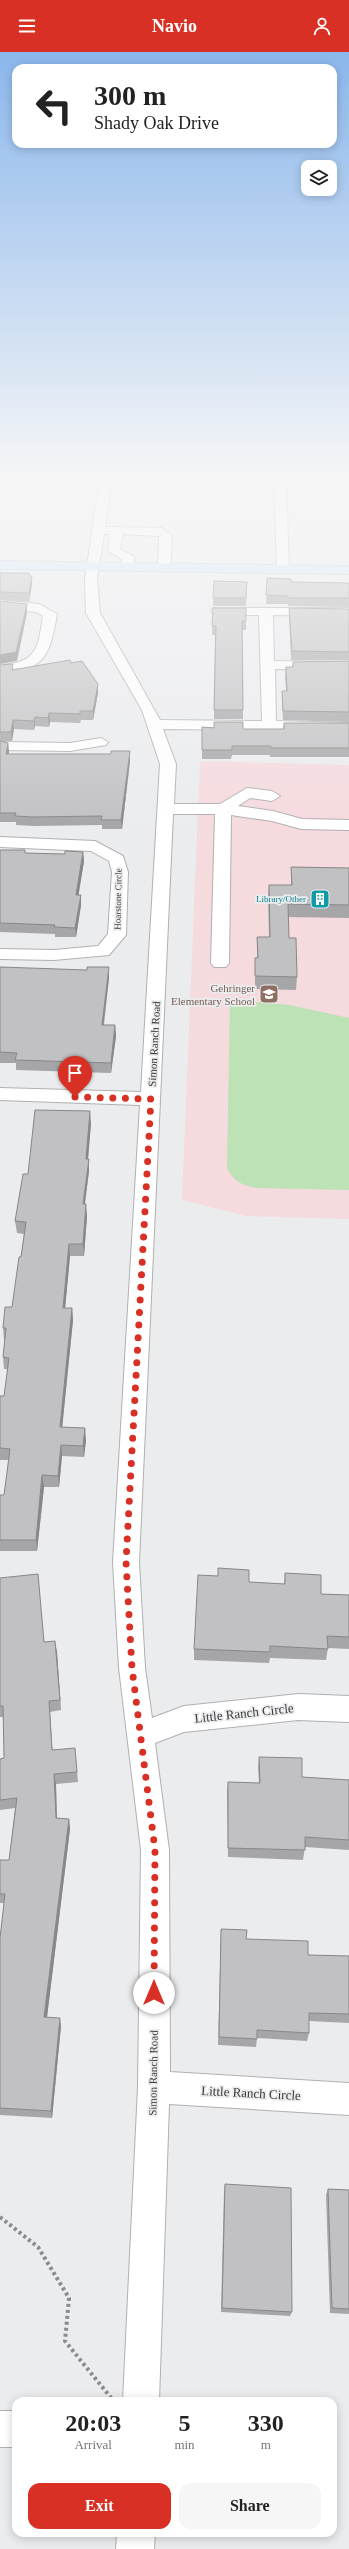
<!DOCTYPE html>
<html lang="en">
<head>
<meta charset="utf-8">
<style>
  :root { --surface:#fff; --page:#f6f6f6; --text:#222; --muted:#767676; --accent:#d93025 }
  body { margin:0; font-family:Georgia,serif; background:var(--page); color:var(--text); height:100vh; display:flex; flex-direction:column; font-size:15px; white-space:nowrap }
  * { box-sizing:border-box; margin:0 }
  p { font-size:13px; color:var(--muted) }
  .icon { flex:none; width:22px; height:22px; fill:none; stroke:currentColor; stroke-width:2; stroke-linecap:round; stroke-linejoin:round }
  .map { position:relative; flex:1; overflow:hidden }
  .drawer { position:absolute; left:12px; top:2345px; width:325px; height:140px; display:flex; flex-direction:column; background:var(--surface); border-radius:12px; box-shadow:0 2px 10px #0003 }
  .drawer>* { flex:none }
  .hud { position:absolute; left:12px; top:12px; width:325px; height:84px; border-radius:12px; box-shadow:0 2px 10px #0003; background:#fff; color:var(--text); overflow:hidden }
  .fabs { position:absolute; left:301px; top:108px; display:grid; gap:8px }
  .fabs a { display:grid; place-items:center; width:36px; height:36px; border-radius:8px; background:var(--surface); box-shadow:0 2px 10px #0003; font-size:20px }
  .pin { position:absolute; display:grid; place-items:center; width:34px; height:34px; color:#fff; margin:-41px -17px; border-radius:50% 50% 50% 0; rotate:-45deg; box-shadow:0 0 4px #0007 }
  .pin .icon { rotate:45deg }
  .me { position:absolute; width:44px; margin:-22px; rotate:0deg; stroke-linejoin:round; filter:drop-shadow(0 0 3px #0008) }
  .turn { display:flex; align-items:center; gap:14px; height:84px; padding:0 16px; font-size:18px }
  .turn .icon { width:52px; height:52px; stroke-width:2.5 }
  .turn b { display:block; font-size:28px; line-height:34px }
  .eta { display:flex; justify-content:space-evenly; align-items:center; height:68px; text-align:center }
  .eta b { font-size:24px; font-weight:800; line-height:28px }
  .action { display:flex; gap:8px; margin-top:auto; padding:8px 16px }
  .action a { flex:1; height:46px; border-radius:12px; background:var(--accent); color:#fff; font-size:16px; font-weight:800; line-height:46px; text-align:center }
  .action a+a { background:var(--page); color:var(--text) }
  header { display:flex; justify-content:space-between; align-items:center; height:52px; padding:0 16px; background:var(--accent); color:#fff; font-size:18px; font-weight:800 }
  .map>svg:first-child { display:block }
  .education { fill:#f5dade }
  .green { fill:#bde2b5 }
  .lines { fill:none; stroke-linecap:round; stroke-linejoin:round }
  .minor-casing { stroke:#b0b0b2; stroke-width:2 }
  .major-casing { stroke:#c8c8c8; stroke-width:2 }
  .path { stroke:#8a8b8c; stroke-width:4; stroke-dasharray:3 3; stroke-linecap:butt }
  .minor { fill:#fff; fill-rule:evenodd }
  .major { fill:#cbe9fd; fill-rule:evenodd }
  .wall { fill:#a6a6a8 }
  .shaded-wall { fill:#878788 }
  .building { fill:#c1c1c3; stroke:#878788 }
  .route { stroke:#d93025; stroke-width:7; stroke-dasharray:0 12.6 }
  .labels { text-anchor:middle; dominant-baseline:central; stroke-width:3.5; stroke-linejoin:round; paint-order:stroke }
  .far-street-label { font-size:9px; fill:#393939; stroke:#ebecee }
  .far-culture-label { font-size:9px; fill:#0d838f; stroke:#ebecee; text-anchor:end }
  .education-label { font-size:11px; fill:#785e54; stroke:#ebecee; text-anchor:end }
  .street-label { font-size:11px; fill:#393939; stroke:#ebecee }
  .near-street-label { font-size:13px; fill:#393939; stroke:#ebecee }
</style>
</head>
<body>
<header><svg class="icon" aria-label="menu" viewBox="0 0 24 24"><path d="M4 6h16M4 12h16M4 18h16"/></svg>Navio<svg class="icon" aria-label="person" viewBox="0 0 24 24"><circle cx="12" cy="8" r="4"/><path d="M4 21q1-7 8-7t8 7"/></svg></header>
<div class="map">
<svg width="349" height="2497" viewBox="0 0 349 2497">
  <rect width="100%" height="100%" fill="#ebecee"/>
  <polygon class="education" points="200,709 349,713 349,1167 246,1164 182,1148"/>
  <path class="green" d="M230,948L290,953L349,966V1138L257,1136C242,1133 234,1130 227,1116Z"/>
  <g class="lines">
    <g class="minor-casing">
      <g id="minor">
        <polygon points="100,427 112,427 105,475 162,476 172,484 170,516 164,520 158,516 159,484 123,482 120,497 134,505 134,516 128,520 122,516 122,507 108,499 110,482 104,482 97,527 100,561 160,668 262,669 259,563 218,563 213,562 211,559 213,556 349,556 349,564 273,563 274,609 349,610 349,618 275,617 276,669 349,671 349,679 163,677 176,712 174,752 220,752 247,736 272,739 280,744 272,749 250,746 238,754 273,759 302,767 349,768 349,778 301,777 272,769 231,763 229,911 226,915 214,915 211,911 215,762 173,762 139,1510 145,1616 152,1666 184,1654 298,1642 349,1644 349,1670 298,1668 184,1680 155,1691 169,1798 170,2020 349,2031 349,2063 169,2052 159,2349 123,2349 138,2035 141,1798 119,1616 113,1510 140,1053 0,1048 0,1036 141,1040 160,712 142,658 86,561 85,527"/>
        <polygon points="274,427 286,427 289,517 283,521 277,517"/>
        <path d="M0,548L39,552L57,562C50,603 45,619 0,621V613C37,611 38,596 43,564L36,560L0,556Z"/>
        <polygon points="101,686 108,690 106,693 70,699 0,698 0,690 70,691"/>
        <polygon points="0,785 95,789 123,804 128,820 126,883 109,903 54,908 0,907 0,897 54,898 98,894 108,882 112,820 109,809 91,799 0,795"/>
        <rect x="0" y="2359" width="16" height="36"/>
        <polygon points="117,2481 155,2481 154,2497 116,2497"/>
      </g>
    </g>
    <g class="major-casing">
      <polygon id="major" points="0,509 349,514 349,522 0,517"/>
    </g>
    <polyline class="path" points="0,2165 38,2195 69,2246 65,2289 112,2347"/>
    <use href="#minor" class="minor"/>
    <use href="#major" class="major"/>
  </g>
  <g class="wall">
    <polygon points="0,521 32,524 32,532 29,550 0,548"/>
    <polygon points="267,526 291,530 349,531 349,555 288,554 288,552 266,552"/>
    <polygon points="214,529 247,530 246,554 213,554"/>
    <polygon points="213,556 246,556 246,578 242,578 243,667 214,667 215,583 212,583"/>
    <polygon points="289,556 349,557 349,608 291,608 289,565"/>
    <polygon points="349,609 349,670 283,668 282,648 282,639 286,639 285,624 286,615 292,615 293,610"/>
    <polygon points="71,611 98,632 98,641 93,668 81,668 80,671 50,670 49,675 35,674 34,678 14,677 12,689 0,689 0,613 14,617"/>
    <polygon points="284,671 349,671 349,705 270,705 270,703 232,703 231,707 202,707 202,675 243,677 283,677"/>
    <polygon points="0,689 8,691 9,700 9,702 130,709 122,777 102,777 102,773 34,774 16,773 16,770 0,770"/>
    <polygon points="0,798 25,801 65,802 83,800 84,809 78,843 81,843 81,853 76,885 55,885 55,882 0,880"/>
    <polygon points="291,815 349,816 349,866 288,865 289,886 297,925 296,938 255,937 255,906 257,906 257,885 269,885 268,845 269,833 291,833"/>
    <polygon points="0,915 109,926 104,973 115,973 116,984 111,1021 16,1018 16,1011 0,1011"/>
    <polygon points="91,1071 88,1107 89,1119 85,1152 87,1164 84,1204 70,1204 65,1256 72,1256 73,1268 62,1376 86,1388 84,1405 62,1404 59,1435 44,1435 37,1499 0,1499 0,1443 4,1443 9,1408 0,1408 0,1344 4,1344 8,1317 4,1317 3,1305 5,1288 4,1288 3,1276 12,1255 21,1205 24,1182 17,1181 15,1169 28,1122"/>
    <polygon points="285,1521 321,1542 349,1543 349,1597 328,1596 326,1608 270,1606 269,1611 194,1608 194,1597 249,1530 284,1532"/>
    <polygon points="0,1526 39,1533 44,1590 57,1600 61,1658 50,1660 52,1698 76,1706 78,1730 56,1732 57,1766 69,1767 70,1777 47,1965 61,1974 52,2066 0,2063 0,1886 4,1851 0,1851 0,1808 9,1808 15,1756 0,1758 0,1707 4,1706 3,1665 0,1665"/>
    <polygon points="259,1705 302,1725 349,1728 349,1798 305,1795 303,1808 228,1805 227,1740 228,1730 259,1731 258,1715"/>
    <polygon points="221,1877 246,1887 308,1903 349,1904 349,1971 309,1969 309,1981 307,1989 257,1986 256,1995 218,1993"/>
    <polygon points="225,2132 292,2260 290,2264 221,2260 224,2139"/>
    <polygon points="328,2137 349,2138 349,2262 330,2261 326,2143"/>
  </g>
  <g class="shaded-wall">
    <polygon points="32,524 32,532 29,550 29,541"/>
    <polygon points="27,552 27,561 17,609 0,612 0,603"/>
    <polygon points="98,632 98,641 93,668 93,659"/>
    <polygon points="49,661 50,670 49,675 48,666"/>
    <polygon points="35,665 35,674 34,678 34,669"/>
    <polygon points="13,668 14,677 12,689 11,680"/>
    <polygon points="8,691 9,700 6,711 6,702"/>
    <polygon points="130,699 130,709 122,777 121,768"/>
    <polygon points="83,800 84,809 77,853 76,843"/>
    <polygon points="81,843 81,853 76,885 75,876"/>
    <polygon points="109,915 109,926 102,983 102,973"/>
    <polygon points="115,973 116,984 111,1021 111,1011"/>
    <polygon points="90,1059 91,1071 87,1119 86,1107"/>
    <polygon points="89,1107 89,1119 83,1164 83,1152"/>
    <polygon points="86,1152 87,1164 84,1204 83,1192"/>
    <polygon points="69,1192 70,1204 64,1268 63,1256"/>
    <polygon points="72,1256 73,1268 61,1387 60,1375"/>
    <polygon points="85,1376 86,1388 84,1405 83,1394"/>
    <polygon points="61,1393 62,1404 59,1435 58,1424"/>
    <polygon points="42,1423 44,1435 37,1499 36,1488"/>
    <polygon points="55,1589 57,1600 61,1658 60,1648"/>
    <polygon points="49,1649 50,1660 53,1708 52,1698"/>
    <polygon points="54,1722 56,1732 57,1776 56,1766"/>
    <polygon points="69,1767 70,1777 46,1973 44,1965"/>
    <polygon points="60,1966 61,1974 52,2066 51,2059"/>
  </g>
  <g class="building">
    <polygon points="0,521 29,521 29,524 32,524 29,541 0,540"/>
    <polygon points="267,526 291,527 291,530 349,531 349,546 288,546 288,544 266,543"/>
    <polygon points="214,529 247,530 246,546 213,546"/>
    <polygon points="0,549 27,552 16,600 0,603"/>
    <polygon points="213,556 246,556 246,569 242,569 243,658 214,658 216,574 212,574"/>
    <polygon points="289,556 349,557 349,600 292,599"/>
    <polygon points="70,608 71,611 82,609 98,632 93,659 80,659 80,662 49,661 48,666 35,665 34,669 13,668 11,680 0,680 0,613 13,612 12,618"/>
    <polygon points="349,609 349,660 283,659 282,639 287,639 286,615 293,615 293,610"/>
    <polygon points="214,670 243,670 243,677 284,677 284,671 349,671 349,696 271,696 271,694 232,694 232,698 202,698 202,675 214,676"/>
    <polygon points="0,689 8,691 6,702 111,702 111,699 130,699 121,768 101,768 102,764 33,765 15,764 16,761 0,761"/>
    <polygon points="0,798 25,798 25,801 65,802 65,799 83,800 76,843 81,843 75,876 54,875 55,873 0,871"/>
    <polygon points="291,815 349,816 349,853 288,852 289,886 296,886 297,925 255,924 255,906 258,906 257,885 270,885 269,833 292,833"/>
    <polygon points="0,915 87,918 87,915 109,915 102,973 115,973 111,1011 15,1008 17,1001 0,1000"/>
    <polygon points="35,1058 90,1059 86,1107 89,1107 83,1152 86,1152 83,1192 69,1192 63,1256 72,1256 60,1375 85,1376 83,1394 61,1393 58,1424 42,1423 36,1488 0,1488 0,1443 4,1443 10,1397 0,1396 0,1344 4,1344 9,1306 3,1305 6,1276 3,1276 5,1255 12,1255 19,1205 21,1205 26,1170 15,1169 23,1122 28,1122"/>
    <polygon points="218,1516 249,1518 249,1530 285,1532 285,1521 321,1523 321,1542 349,1543 349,1585 327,1584 328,1597 270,1594 270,1600 194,1597 198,1523 218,1524"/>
    <polygon points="38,1522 44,1590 55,1589 60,1648 49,1649 52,1698 75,1696 77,1720 54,1722 56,1766 69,1767 44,1965 60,1966 51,2059 0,2056 0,1886 5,1842 0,1842 0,1808 9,1808 17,1746 0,1748 0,1707 4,1706 3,1654 0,1654 0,1526"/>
    <polygon points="259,1705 302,1706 302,1725 349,1728 349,1788 305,1785 305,1798 228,1796 228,1730 260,1731"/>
    <polygon points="221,1877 247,1878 246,1887 308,1889 308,1903 349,1904 349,1962 309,1961 309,1981 257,1978 257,1987 219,1985"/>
    <polygon points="225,2132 291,2136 292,2260 222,2256"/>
    <polygon points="328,2137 349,2138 349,2257 332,2256"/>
  </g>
  <linearGradient id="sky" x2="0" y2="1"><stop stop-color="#8bb7ec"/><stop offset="0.55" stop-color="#f6f6f7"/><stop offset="1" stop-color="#f6f6f7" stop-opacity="0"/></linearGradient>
  <rect width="349" height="777" fill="url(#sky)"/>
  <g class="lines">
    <polyline class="route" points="75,1045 151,1047 126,1510 132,1616 155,1798 154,1941"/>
  </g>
  <defs>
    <g id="building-square" transform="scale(1)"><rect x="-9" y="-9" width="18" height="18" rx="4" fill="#0f9aa8" stroke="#ebecee"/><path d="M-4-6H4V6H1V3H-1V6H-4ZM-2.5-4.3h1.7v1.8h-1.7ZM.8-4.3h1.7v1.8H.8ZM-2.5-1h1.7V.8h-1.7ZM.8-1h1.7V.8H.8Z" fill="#fff"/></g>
    <g id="school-square" transform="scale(1)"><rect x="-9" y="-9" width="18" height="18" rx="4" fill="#8d6e63" stroke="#ebecee"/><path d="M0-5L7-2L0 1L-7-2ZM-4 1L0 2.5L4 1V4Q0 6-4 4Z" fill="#fff"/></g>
  </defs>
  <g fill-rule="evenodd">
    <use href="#building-square" x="320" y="847"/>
    <use href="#school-square" x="269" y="942"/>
  </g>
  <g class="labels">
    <g class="far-street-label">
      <text transform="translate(118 847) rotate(-89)">Hoarstone Circle</text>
    </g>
    <g class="far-culture-label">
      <text x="306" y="847">Library/Other</text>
    </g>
    <g class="education-label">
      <text x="255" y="936">Gehringer<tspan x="255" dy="13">Elementary School</tspan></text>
    </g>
    <g class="street-label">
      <text transform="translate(154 992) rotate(-87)">Simon Ranch Road</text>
      <text transform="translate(153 2021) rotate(-89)">Simon Ranch Road</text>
    </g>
    <g class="near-street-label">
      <text transform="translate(244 1661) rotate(-6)">Little Ranch Circle</text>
      <text transform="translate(251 2041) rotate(3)">Little Ranch Circle</text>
    </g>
  </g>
</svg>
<div class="fabs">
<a><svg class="icon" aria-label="layers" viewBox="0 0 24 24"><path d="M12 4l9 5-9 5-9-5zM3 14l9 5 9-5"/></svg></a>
</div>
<div class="pin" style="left:75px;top:1045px;background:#d93025"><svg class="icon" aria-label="arrive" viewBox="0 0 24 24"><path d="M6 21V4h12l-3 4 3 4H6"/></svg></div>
<svg class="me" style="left:154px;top:1941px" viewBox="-20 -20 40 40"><circle r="19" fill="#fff"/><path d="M0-13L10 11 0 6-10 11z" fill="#d93025"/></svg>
<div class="hud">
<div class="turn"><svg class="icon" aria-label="left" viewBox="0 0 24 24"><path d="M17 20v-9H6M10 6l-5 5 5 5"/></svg><div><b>300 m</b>Shady Oak Drive</div></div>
</div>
<section class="drawer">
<div class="eta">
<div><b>20:03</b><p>Arrival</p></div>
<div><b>5</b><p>min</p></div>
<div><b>330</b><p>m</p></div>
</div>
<div class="action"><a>Exit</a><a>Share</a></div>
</section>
</div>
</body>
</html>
